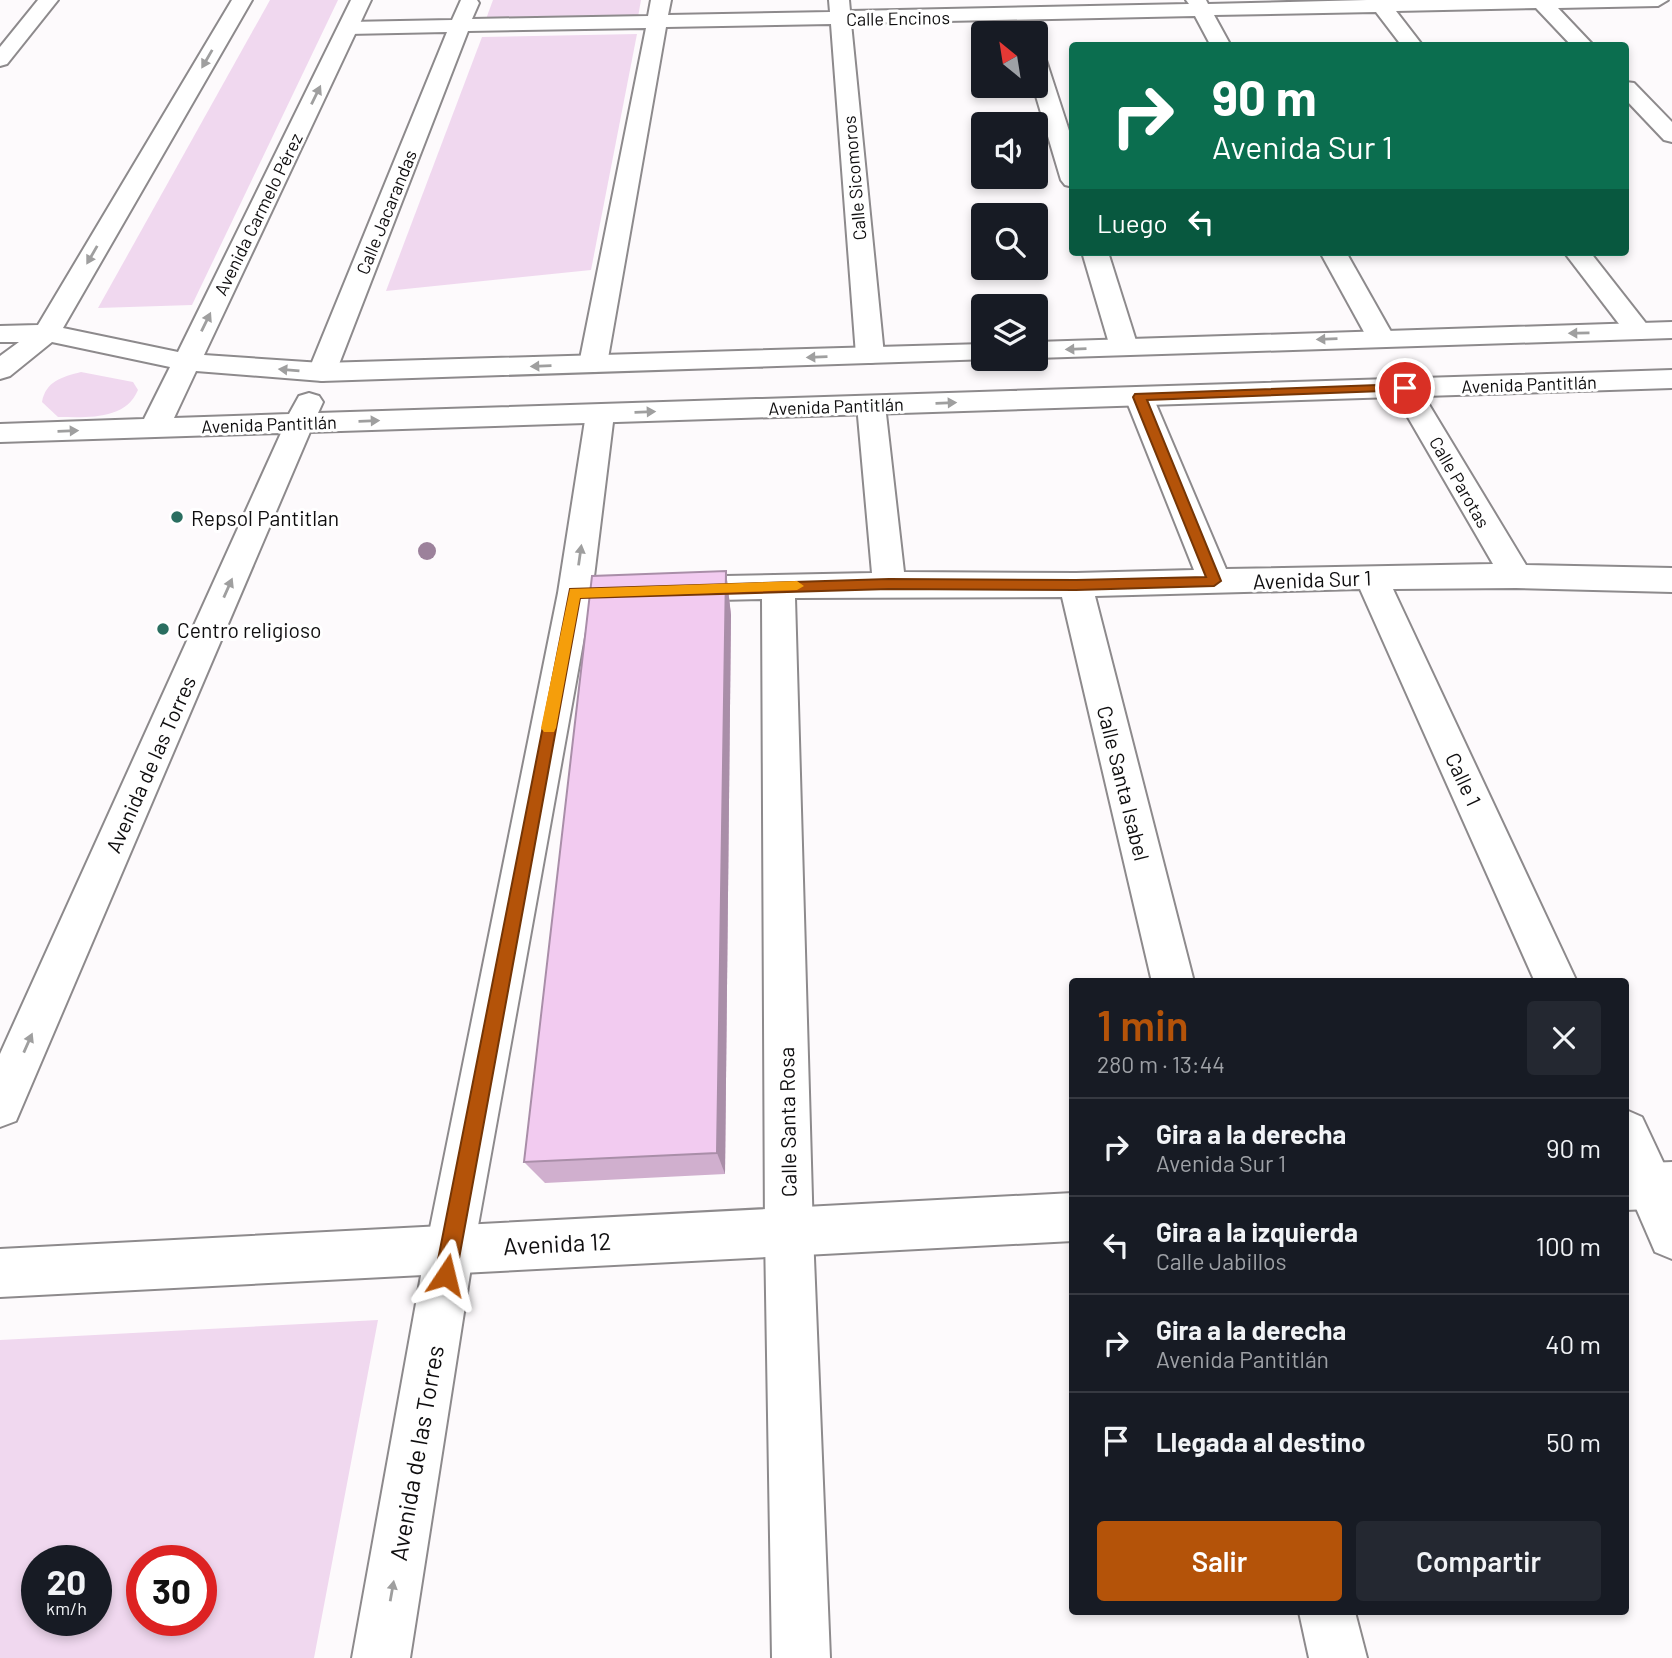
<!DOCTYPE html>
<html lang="es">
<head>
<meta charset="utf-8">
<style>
  :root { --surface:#171b24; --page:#242831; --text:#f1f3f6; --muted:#9ea1a6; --line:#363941; --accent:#b45309 }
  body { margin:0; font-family:Barlow,sans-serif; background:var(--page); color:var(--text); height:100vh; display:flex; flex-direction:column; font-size:26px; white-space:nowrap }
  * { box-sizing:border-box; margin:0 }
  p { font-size:23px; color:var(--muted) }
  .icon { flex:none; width:38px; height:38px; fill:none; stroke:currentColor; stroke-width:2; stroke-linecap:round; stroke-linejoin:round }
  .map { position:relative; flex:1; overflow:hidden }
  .drawer { position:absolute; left:1069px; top:978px; width:560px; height:637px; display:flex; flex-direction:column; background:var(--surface); border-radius:7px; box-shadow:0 4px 10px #0003 }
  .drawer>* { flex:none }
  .hud { position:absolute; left:1069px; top:42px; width:560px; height:214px; border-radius:7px; box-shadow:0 4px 10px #0003; background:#0b6e4f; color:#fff; overflow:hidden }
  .needle { width:46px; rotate:330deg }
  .fabs { position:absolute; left:971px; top:21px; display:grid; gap:14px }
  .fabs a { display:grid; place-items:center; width:77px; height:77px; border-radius:7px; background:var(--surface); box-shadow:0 4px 10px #0003; font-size:35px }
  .speed { position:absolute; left:21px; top:1545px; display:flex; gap:14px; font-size:35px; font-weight:700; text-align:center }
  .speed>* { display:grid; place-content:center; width:91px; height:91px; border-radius:50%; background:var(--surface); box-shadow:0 4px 10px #0003; line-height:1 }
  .speed small { font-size:18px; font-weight:400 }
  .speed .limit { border:10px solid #d22; background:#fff; color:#111 }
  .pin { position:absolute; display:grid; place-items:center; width:60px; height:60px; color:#fff; margin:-30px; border:4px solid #fff; border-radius:50%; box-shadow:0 2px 7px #0007 }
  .me { position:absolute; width:77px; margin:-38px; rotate:10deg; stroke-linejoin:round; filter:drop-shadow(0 0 5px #0008) }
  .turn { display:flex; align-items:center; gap:24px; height:147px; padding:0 28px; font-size:32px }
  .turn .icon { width:91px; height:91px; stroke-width:2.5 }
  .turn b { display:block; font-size:49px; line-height:60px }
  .then { display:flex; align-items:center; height:66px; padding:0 28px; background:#0003; gap:14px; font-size:26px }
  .round { display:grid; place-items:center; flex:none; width:74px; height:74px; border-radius:7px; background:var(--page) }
  .overview { display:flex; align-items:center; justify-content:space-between; height:119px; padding:0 28px }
  h1 { font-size:42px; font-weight:600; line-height:52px; color:var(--accent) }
  .action { display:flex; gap:14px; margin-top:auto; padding:14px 28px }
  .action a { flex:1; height:80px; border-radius:7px; background:var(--accent); color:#fff; font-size:28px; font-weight:600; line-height:80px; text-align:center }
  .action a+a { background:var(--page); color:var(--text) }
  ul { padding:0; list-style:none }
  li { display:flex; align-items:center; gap:21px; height:98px; padding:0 28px; border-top:2px solid var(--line) }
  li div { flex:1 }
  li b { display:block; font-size:26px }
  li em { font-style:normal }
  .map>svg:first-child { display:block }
  .green { fill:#f0d8ef; fill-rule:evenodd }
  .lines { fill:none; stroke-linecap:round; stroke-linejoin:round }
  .street-casing { stroke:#8d8a8c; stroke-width:4 }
  .secondary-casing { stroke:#8d8a8c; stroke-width:4 }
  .street { fill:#fff; fill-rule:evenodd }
  .secondary { fill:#fff; fill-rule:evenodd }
  .tree { fill:#9c819b }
  .wall { fill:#d0afce }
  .shaded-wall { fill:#a98ea8 }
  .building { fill:#f2cbf0; stroke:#a98ea8; stroke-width:2 }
  .oneway { fill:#9f9f9f }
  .route { fill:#b45309; stroke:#753606; stroke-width:2 }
  .slow { fill:#f59e0b }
  .poi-dot { fill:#2a6e60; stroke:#fff; stroke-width:2.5 }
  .labels { text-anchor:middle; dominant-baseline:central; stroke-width:6; stroke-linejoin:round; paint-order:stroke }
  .far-street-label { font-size:18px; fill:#0f0e0f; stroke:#fff }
  .poi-label { font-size:21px; fill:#0f0e0f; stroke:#fff; text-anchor:start }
  .street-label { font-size:21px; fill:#0f0e0f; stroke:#fff }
  .near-street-label { font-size:24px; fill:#0f0e0f; stroke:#fff }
</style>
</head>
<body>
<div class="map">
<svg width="1672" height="1658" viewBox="0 0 1672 1658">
  <rect width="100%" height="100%" fill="#fdfafc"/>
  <g class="green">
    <polygon points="270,0 338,0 192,305 98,308"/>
    <polygon points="493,0 641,0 638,17 486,19"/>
    <polygon points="637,34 591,270 386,291 482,37"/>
    <path d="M81,372L133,382L138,390C125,421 86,417 58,417L42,402C46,381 62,377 81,372Z"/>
    <path d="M378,1320L314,1658H0V1340ZM37,1561H96V1620H37ZM142,1561H201V1620H142Z"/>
  </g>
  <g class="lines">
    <g class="street-casing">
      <g id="street">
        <polygon points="38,0 58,0 7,64 0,66 0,47"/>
        <polygon points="461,0 477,0 479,3 472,19 648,16 651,0 671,0 668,15 830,12 829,0 849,0 850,11 1189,4 1186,0 1206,0 1208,4 1367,0 1668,0 1658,6 1558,8 1594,46 1572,46 1536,8 1396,11 1423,46 1402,46 1376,12 1214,15 1231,46 1211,46 1195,16 851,23 884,355 880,361 870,363 860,361 856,355 831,24 666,27 607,364 603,370 593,372 583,370 579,364 646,28 468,31 336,372 332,378 322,381 312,378 308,372 447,32 348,34 341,32 338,28 341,24 348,22 452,20"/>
        <polygon points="1036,54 1043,56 1046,60 1073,143 1073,187 1065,185 1061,180 1033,86 1036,86"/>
        <polygon points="1626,82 1634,83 1672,122 1672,142 1664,140 1626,100"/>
        <polygon points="1082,252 1108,252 1138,347 1134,353 1124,355 1114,353 1110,347"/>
        <polygon points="1320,252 1346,252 1394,337 1390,343 1380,345 1370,343"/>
        <polygon points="1564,252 1590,252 1652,331 1649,337 1639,339 1629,337"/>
        <polygon points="1405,379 1415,382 1419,388 1526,565 1672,568 1672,592 1516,588 1393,589 1577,982 1535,982 1360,589 1095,596 1194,982 1152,982 1062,597 795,598 813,1233 830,1658 772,1658 765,1233 762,599 675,601 663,597 659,589 663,581 675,577 872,573 857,405 861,399 871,396 881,399 885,405 904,572 1076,573 1194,570 1125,397 1129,391 1139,388 1149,391 1153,397 1226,569 1493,564 1391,388 1395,382"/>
        <polygon points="600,405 610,407 614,414 592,593 474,1248 410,1658 352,1658 426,1248 558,593 586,414 590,407"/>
        <polygon points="1626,1110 1642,1117 1672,1181 1672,1259 1655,1252 1626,1185"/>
        <polygon points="1299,1612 1355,1612 1367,1658 1309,1658"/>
      </g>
    </g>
    <g class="secondary-casing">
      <g id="secondary">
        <polygon points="232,0 252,0 63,328 178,352 351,0 371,0 204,355 322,363 984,344 984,359 990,359 322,381 196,371 174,418 289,414 299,396 309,393 319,396 323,402 318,413 1672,370 1672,388 310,432 16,1121 0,1127 0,1054 281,433 0,442 0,424 144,419 170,367 52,342 10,376 0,379 0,356 19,342 0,342 0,326 38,325"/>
        <polygon points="1672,322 1672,338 1036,358 1036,342"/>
        <polygon points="1672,1162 1672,1208 1626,1210 1626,1164"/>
        <polygon points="1073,1193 1073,1241 0,1297 0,1249"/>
      </g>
    </g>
    <use href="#street" class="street"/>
    <use href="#secondary" class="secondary"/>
  </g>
  <circle class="tree" cx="427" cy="551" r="9"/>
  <polygon class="wall" points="726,571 731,615 725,1174 545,1183 524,1162"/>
  <polygon class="shaded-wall" points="726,571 731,615 725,1174 717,1153"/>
  <polygon class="building" points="726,571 717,1153 524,1162 592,576"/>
  <defs><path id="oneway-solid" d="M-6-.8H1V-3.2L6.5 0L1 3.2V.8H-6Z" transform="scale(1.75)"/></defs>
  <g class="oneway">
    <use href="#oneway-solid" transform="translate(207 59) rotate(120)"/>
    <use href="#oneway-solid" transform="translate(316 95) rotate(-64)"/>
    <use href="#oneway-solid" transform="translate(92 255) rotate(120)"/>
    <use href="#oneway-solid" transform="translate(206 322) rotate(-64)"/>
    <use href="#oneway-solid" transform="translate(1579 333) rotate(179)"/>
    <use href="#oneway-solid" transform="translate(1327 339) rotate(178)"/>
    <use href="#oneway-solid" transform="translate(1076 349) rotate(178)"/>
    <use href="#oneway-solid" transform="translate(817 357) rotate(178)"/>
    <use href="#oneway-solid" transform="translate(541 366) rotate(178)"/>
    <use href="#oneway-solid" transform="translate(289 370) rotate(-175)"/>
    <use href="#oneway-solid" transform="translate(946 403) rotate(-2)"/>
    <use href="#oneway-solid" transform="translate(645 412) rotate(-2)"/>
    <use href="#oneway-solid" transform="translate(369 421) rotate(-2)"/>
    <use href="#oneway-solid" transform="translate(68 431) rotate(-2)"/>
    <use href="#oneway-solid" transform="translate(580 555) rotate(-82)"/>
    <use href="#oneway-solid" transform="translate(228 588) rotate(-66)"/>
    <use href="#oneway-solid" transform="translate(28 1043) rotate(-66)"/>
    <use href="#oneway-solid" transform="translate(392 1591) rotate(-80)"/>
  </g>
  <polygon class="route" points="1405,384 1409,385 1409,390 1147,400 1221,581 1214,586 1076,590 889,589 580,598 456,1275 453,1282 446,1285 438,1282 435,1275 570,589 889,579 1076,580 1206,577 1133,397 1135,394"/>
  <polygon class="slow" points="797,581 804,586 797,590 580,598 556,728 554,732 544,732 541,728 570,589"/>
  <g class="poi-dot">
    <circle cx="177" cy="517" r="7"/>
    <circle cx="163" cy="629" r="7"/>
  </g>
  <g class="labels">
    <g class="far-street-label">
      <text transform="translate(898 18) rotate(-1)">Calle Encinos</text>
      <text transform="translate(854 178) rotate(-95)">Calle Sicomoros</text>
      <text transform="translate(386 212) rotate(-68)">Calle Jacarandas</text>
      <text transform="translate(258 214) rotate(-64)">Avenida Carmelo Pérez</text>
      <text transform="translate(1529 384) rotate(-2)">Avenida Pantitlán</text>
      <text transform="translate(836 406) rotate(-2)">Avenida Pantitlán</text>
      <text transform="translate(269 424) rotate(-2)">Avenida Pantitlán</text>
      <text transform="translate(1460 482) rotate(60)">Calle Parotas</text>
    </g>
    <g class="poi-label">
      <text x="191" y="517">Repsol Pantitlan</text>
      <text x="177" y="629">Centro religioso</text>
    </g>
    <g class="street-label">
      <text transform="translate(1312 579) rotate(-2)">Avenida Sur 1</text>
      <text transform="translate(150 764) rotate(-66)">Avenida de las Torres</text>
      <text transform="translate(1464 779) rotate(65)">Calle 1</text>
      <text transform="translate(1124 783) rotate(76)">Calle Santa Isabel</text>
      <text transform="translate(787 1122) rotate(-91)">Calle Santa Rosa</text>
    </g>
    <g class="near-street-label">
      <text transform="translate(557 1243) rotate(-3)">Avenida 12</text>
      <text transform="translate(416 1453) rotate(-80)">Avenida de las Torres</text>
    </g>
  </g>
</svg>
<div class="fabs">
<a><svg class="needle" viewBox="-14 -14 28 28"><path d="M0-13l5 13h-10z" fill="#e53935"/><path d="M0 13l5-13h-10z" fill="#9ea1a6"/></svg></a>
<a><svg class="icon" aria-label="sound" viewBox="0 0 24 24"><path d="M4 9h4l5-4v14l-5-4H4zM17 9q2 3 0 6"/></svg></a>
<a><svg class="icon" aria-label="search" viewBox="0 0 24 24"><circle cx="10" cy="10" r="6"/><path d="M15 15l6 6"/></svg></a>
<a><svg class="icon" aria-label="layers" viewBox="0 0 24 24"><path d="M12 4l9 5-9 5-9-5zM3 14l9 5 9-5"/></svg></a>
</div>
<div class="speed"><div>20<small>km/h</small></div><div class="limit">30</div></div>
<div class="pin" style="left:1405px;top:388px;background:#d93025"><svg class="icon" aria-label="arrive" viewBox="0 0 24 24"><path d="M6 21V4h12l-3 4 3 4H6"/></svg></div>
<svg class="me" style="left:446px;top:1275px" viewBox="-20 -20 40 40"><path d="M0-17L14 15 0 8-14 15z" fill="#b45309" stroke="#fff" stroke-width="4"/></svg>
<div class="hud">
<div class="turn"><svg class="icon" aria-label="right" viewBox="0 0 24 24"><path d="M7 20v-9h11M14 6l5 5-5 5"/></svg><div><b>90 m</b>Avenida Sur 1</div></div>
<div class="then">Luego<svg class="icon" aria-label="left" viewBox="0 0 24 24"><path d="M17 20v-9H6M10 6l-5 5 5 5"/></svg></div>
</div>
<section class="drawer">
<div class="overview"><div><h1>1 min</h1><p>280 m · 13:44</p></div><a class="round"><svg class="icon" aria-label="close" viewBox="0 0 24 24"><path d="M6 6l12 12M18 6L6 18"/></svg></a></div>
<ul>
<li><svg class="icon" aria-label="right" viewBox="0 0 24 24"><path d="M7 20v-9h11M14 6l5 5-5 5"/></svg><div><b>Gira a la derecha</b><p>Avenida Sur 1</p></div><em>90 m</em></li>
<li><svg class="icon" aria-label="left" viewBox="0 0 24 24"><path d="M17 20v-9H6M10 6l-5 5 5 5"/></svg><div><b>Gira a la izquierda</b><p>Calle Jabillos</p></div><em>100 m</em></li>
<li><svg class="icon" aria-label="right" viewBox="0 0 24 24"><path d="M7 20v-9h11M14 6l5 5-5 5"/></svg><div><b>Gira a la derecha</b><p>Avenida Pantitlán</p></div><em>40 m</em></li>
<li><svg class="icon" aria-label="arrive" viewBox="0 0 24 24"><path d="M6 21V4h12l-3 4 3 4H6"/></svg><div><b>Llegada al destino</b></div><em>50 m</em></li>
</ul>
<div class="action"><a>Salir</a><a>Compartir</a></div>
</section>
</div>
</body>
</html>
